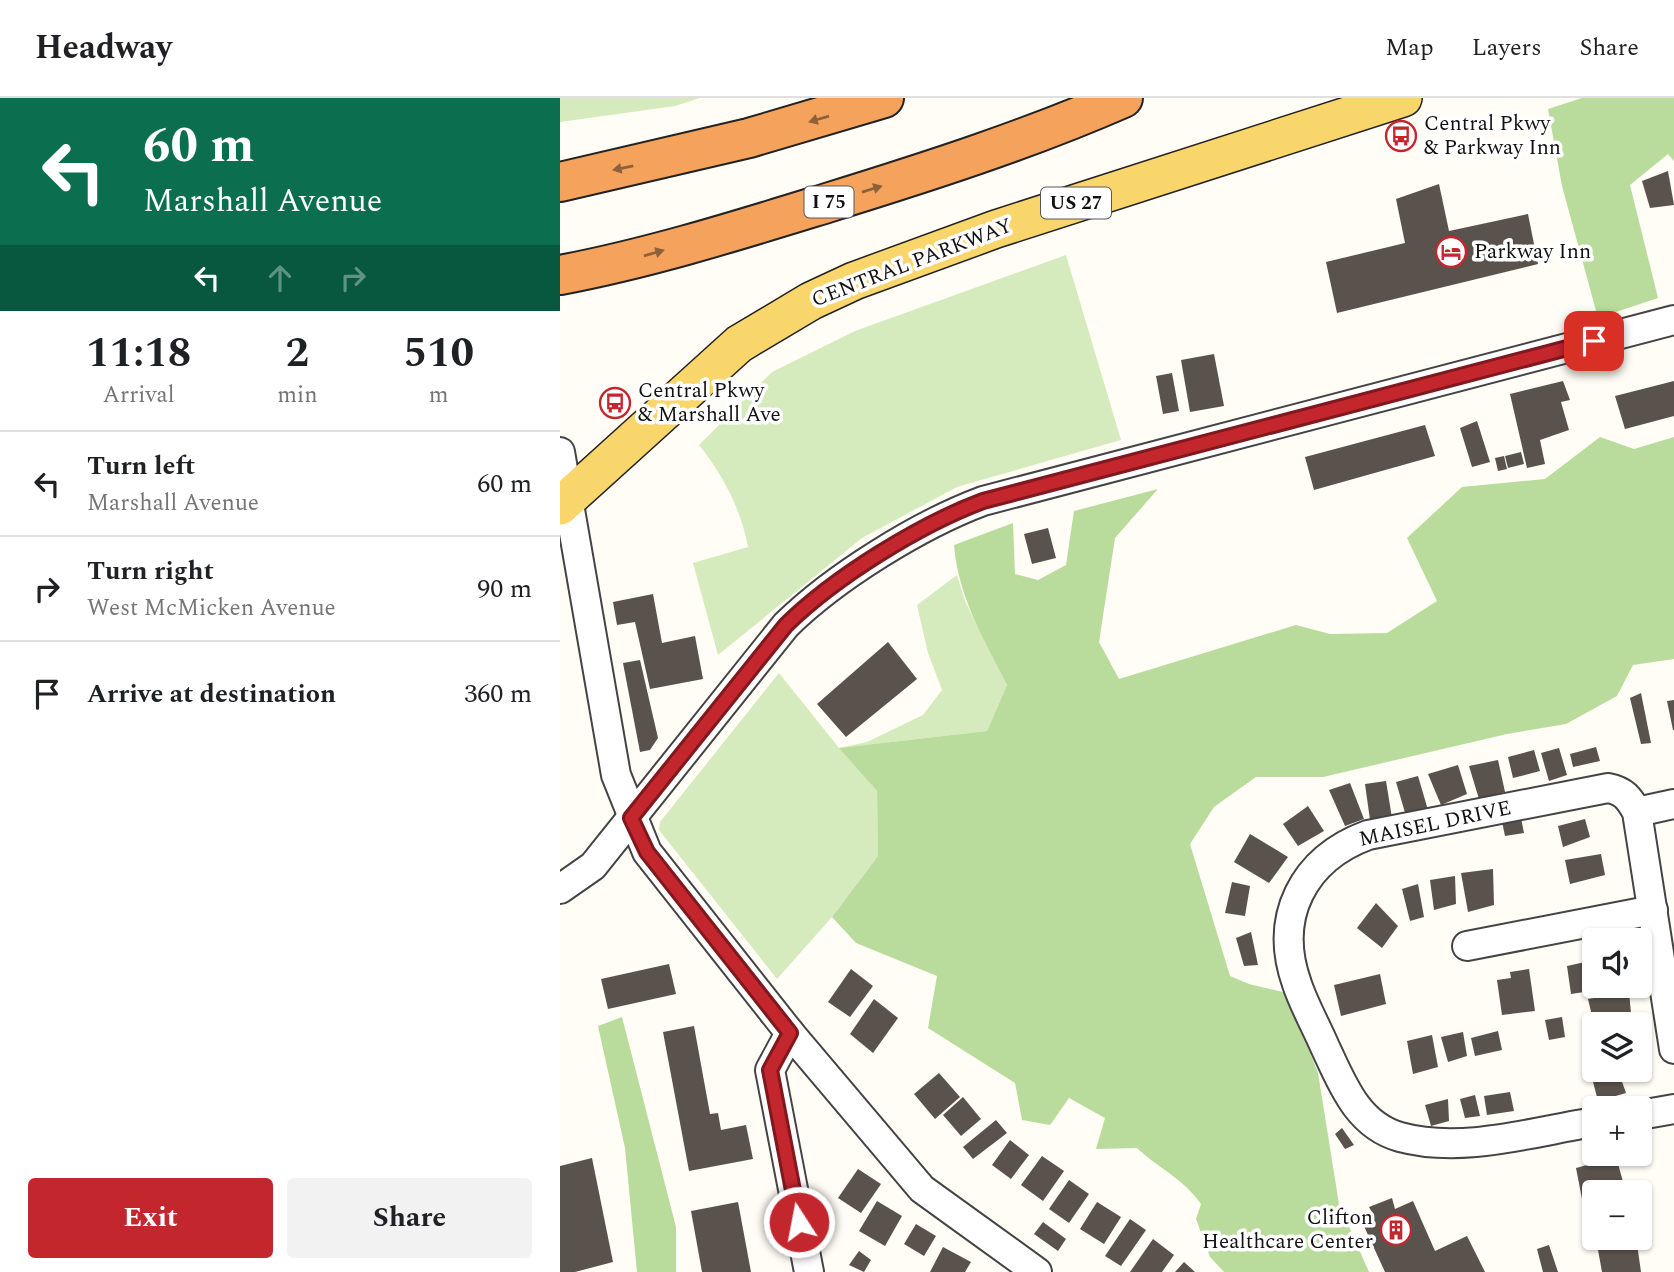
<!DOCTYPE html>
<html lang="en">
<head>
<meta charset="utf-8">
<style>
  :root { --surface:#fff; --page:#f2f2f2; --text:#202124; --muted:#757577; --line:#e0e0e0; --accent:#c4262e }
  body { margin:0; font-family:Spectral,serif; background:var(--page); color:var(--text); height:100vh; display:flex; flex-direction:column; font-size:26px; white-space:nowrap }
  * { box-sizing:border-box; margin:0 }
  p { font-size:23px; color:var(--muted) }
  .icon { flex:none; width:38px; height:38px; fill:none; stroke:currentColor; stroke-width:2; stroke-linecap:round; stroke-linejoin:round }
  .map { position:relative; flex:1; overflow:hidden }
  .panel { display:flex; flex-direction:column; background:var(--surface); width:560px }
  .panel>* { flex:none }
  .guide { background:#0b6e4f; color:#fff; overflow:hidden }
  .fabs { position:absolute; left:1022px; top:830px; display:grid; gap:14px }
  .fabs a { display:grid; place-items:center; width:70px; height:70px; border-radius:7px; background:var(--surface); box-shadow:0 2px 5px #0004; font-size:35px }
  .pin { position:absolute; display:grid; place-items:center; width:60px; height:60px; color:#fff; margin:-30px; border-radius:14px; box-shadow:0 4px 10px #0006 }
  .me { position:absolute; width:77px; margin:-38px; rotate:349deg; stroke-linejoin:round; filter:drop-shadow(0 0 5px #0008) }
  .turn { display:flex; align-items:center; gap:24px; height:147px; padding:0 28px; font-size:32px }
  .turn .icon { width:91px; height:91px; stroke-width:2.5 }
  .turn b { display:block; font-size:49px; line-height:60px }
  .lanes { display:flex; align-items:center; height:66px; padding:0 28px; background:#0003; justify-content:center; gap:35px; direction:ltr }
  .lanes .off { opacity:.35 }
  .eta { display:flex; justify-content:space-evenly; align-items:center; height:119px; text-align:center }
  .eta b { font-size:42px; font-weight:700; line-height:49px }
  .action { display:flex; gap:14px; margin-top:auto; padding:14px 28px }
  .action a { flex:1; height:80px; border-radius:7px; background:var(--accent); color:#fff; font-size:28px; font-weight:700; line-height:80px; text-align:center }
  .action a+a { background:var(--page); color:var(--text) }
  ul { padding:0; list-style:none }
  li { display:flex; align-items:center; gap:21px; height:105px; padding:0 28px; border-top:2px solid var(--line) }
  li div { flex:1 }
  li b { display:block; font-size:26px }
  li em { font-style:normal }
  header { display:flex; align-items:center; gap:42px; box-sizing:border-box; height:98px; padding:0 35px; background:var(--surface); border-bottom:2px solid var(--line) }
  header strong { font-size:33px }
  nav { display:flex; gap:38px; margin-inline-start:auto; font-size:24px }
  main { display:flex; flex:1; min-height:0 }
  .map>svg:first-child { display:block }
  .green { fill:#d5ebbd }
  .forest { fill:#b9dc9c }
  .building { fill:#5a524d }
  .lines { fill:none; stroke-linecap:round; stroke-linejoin:round }
  .minor-casing { stroke:#444; stroke-width:32 }
  .major-casing { stroke:#222; stroke-width:40 }
  .highway-casing { stroke:#222; stroke-width:42 }
  .minor { stroke:#fff; stroke-width:28 }
  .major { stroke:#f9d66b; stroke-width:37 }
  .highway { stroke:#f5a25d; stroke-width:38 }
  .oneway { fill:#8e613b }
  .route-casing { stroke:#7f191e; stroke-width:18 }
  .route { stroke:#c4262e; stroke-width:12 }
  .labels { text-anchor:middle; dominant-baseline:central; stroke-width:7; stroke-linejoin:round; paint-order:stroke }
  .shield { fill:#fff; stroke:#585858; stroke-width:2 }
  .shield-label { font-size:19px; font-weight:bold; fill:#111 }
  .poi-label { font-size:21px; fill:#111; stroke:#fff; text-anchor:start }
  .street-label { font-size:21px; fill:#111; stroke:#fff }
</style>
</head>
<body>
<header>
<strong>Headway</strong>
<nav><a>Map</a><a>Layers</a><a>Share</a></nav>
</header>
<main>
<section class="panel">
<div class="guide">
<div class="turn"><svg class="icon" aria-label="left" viewBox="0 0 24 24"><path d="M17 20v-9H6M10 6l-5 5 5 5"/></svg><div><b>60 m</b>Marshall Avenue</div></div>
<div class="lanes"><svg class="icon" aria-label="left" viewBox="0 0 24 24"><path d="M17 20v-9H6M10 6l-5 5 5 5"/></svg><svg class="icon off" aria-label="ahead" viewBox="0 0 24 24"><path d="M12 20V5M6 11l6-6 6 6"/></svg><svg class="icon off" aria-label="right" viewBox="0 0 24 24"><path d="M7 20v-9h11M14 6l5 5-5 5"/></svg></div>
</div>
<div class="eta">
<div><b>11:18</b><p>Arrival</p></div>
<div><b>2</b><p>min</p></div>
<div><b>510</b><p>m</p></div>
</div>
<ul>
<li><svg class="icon" aria-label="left" viewBox="0 0 24 24"><path d="M17 20v-9H6M10 6l-5 5 5 5"/></svg><div><b>Turn left</b><p>Marshall Avenue</p></div><em>60 m</em></li>
<li><svg class="icon" aria-label="right" viewBox="0 0 24 24"><path d="M7 20v-9h11M14 6l5 5-5 5"/></svg><div><b>Turn right</b><p>West McMicken Avenue</p></div><em>90 m</em></li>
<li><svg class="icon" aria-label="arrive" viewBox="0 0 24 24"><path d="M6 21V4h12l-3 4 3 4H6"/></svg><div><b>Arrive at destination</b></div><em>360 m</em></li>
</ul>
<div class="action"><a>Exit</a><a>Share</a></div>
</section>
<div class="map">
<svg width="1114" height="1174" viewBox="0 0 1114 1174">
  <rect width="100%" height="100%" fill="#fffdf5"/>
  <g class="green">
    <polygon points="0,0 140,0 115,8 0,24"/>
    <path d="M506,157L561,342L397,389L302,440L158,557L133,465L188,449C181,411 163,377 139,347L212,274L295,233Z"/>
    <polygon points="397,477 405,503 447,587 427,633 280,650 317,693 318,758 272,819 217,881 99,732 100,724 219,575 279,650 307,644 363,617 382,592 368,555 357,507"/>
  </g>
  <g class="forest">
    <polygon points="1022,0 1114,0 1114,63 1108,56 1070,87 1098,200 1038,220 1002,88 988,11"/>
    <path d="M1040,339L1074,351L1114,339V561L1073,567L1057,598L1006,626L947,636L763,679H696L654,709L630,746L670,878L689,886L727,895L758,975L779,1106L809,1174H664L650,1159L636,1121L641,1106C623,1080 599,1071 577,1050L536,1051L545,1020L509,1000L490,1027L462,1022L455,985L368,930L377,878L296,845L272,819L318,758L317,693L279,650L427,633L447,587C424,541 398,499 394,447L453,425L455,476L478,482L506,467L514,413L598,391L555,440L539,544L559,581L736,527L770,536L827,535L877,503L847,440L902,389L985,381Z"/>
    <polygon points="62,919 116,1129 116,1174 77,1174 65,1050 38,928"/>
  </g>
  <g class="building">
    <polygon points="1108,73 1114,107 1090,110 1082,83"/>
    <polygon points="879,86 889,133 968,116 978,166 777,215 766,164 845,145 836,101"/>
    <polygon points="654,256 664,308 630,314 621,262"/>
    <polygon points="612,275 619,313 603,316 596,278"/>
    <polygon points="1003,283 1010,302 1001,304 1009,332 980,342 985,366 967,370 950,296"/>
    <polygon points="1114,283 1114,318 1065,331 1055,298"/>
    <polygon points="917,323 930,364 912,369 900,330"/>
    <polygon points="865,327 875,358 754,392 745,359"/>
    <polygon points="961,354 964,366 948,370 945,358"/>
    <polygon points="944,358 947,371 938,373 935,360"/>
    <polygon points="488,430 496,460 472,466 464,436"/>
    <polygon points="93,496 102,545 135,538 143,581 90,591 75,524 57,527 53,504"/>
    <polygon points="328,544 357,581 286,639 257,606"/>
    <polygon points="80,562 98,640 90,652 80,654 63,565"/>
    <polygon points="1081,595 1091,645 1081,646 1070,600"/>
    <polygon points="1114,602 1114,632 1113,632 1107,603"/>
    <polygon points="1036,649 1040,663 1013,669 1010,656"/>
    <polygon points="999,650 1007,677 989,683 981,655"/>
    <polygon points="974,652 980,673 953,680 948,659"/>
    <polygon points="938,662 945,694 919,701 909,668"/>
    <polygon points="898,667 907,696 881,707 868,676"/>
    <polygon points="858,678 868,712 846,718 836,684"/>
    <polygon points="826,683 832,720 810,722 805,686"/>
    <polygon points="790,685 804,721 785,728 769,692"/>
    <polygon points="748,708 764,733 738,748 723,726"/>
    <polygon points="960,715 964,735 945,738 941,719"/>
    <polygon points="1025,721 1030,739 1003,749 998,728"/>
    <polygon points="690,736 728,759 709,785 674,764"/>
    <polygon points="1041,756 1045,777 1010,786 1005,762"/>
    <polygon points="933,771 934,807 908,814 901,775"/>
    <polygon points="895,778 896,806 874,812 870,782"/>
    <polygon points="672,784 690,788 685,818 665,815"/>
    <polygon points="858,786 864,819 850,823 842,791"/>
    <polygon points="816,805 838,828 822,850 797,830"/>
    <polygon points="691,834 698,867 684,868 676,840"/>
    <polygon points="1034,862 1034,887 1057,889 1011,896 1007,868"/>
    <polygon points="109,866 116,896 48,911 41,881"/>
    <polygon points="291,871 313,888 290,919 268,904"/>
    <polygon points="969,871 975,913 942,917 937,882 951,880 950,874"/>
    <polygon points="820,876 826,906 781,918 774,887"/>
    <polygon points="1069,894 1071,915 1033,922 1028,901"/>
    <polygon points="314,901 338,920 313,955 290,936"/>
    <polygon points="1002,919 1005,939 989,942 985,922"/>
    <polygon points="134,928 150,1016 158,1015 161,1032 186,1027 193,1061 129,1073 103,934"/>
    <polygon points="938,933 942,952 915,958 911,940"/>
    <polygon points="903,934 907,958 888,964 881,939"/>
    <polygon points="872,937 878,969 853,976 847,943"/>
    <polygon points="379,975 400,999 375,1021 354,996"/>
    <polygon points="1059,975 1066,995 1038,1003 1032,980"/>
    <polygon points="950,994 954,1013 927,1017 924,998"/>
    <polygon points="915,997 920,1018 905,1020 900,1001"/>
    <polygon points="403,999 421,1021 401,1038 383,1017"/>
    <polygon points="888,1001 889,1023 871,1028 865,1007"/>
    <polygon points="436,1022 447,1035 413,1061 403,1049"/>
    <polygon points="782,1030 794,1047 785,1051 775,1036"/>
    <polygon points="450,1042 469,1057 451,1081 432,1067"/>
    <polygon points="1034,1043 1034,1055 1046,1055 1047,1061 1029,1064 1026,1044"/>
    <polygon points="482,1058 504,1073 483,1103 461,1087"/>
    <polygon points="1056,1059 1066,1094 1034,1094 1034,1109 1024,1111 1016,1070"/>
    <polygon points="32,1060 53,1164 15,1174 0,1174 0,1068"/>
    <polygon points="298,1071 321,1086 301,1115 278,1100"/>
    <polygon points="509,1082 529,1096 509,1125 489,1111"/>
    <polygon points="832,1100 835,1111 853,1103 875,1153 907,1138 925,1174 825,1174 803,1126 814,1118 809,1109"/>
    <polygon points="317,1103 342,1118 325,1148 299,1133"/>
    <polygon points="178,1104 191,1174 142,1174 131,1113"/>
    <polygon points="537,1104 561,1119 544,1146 520,1131"/>
    <polygon points="570,1121 586,1132 561,1168 545,1158"/>
    <polygon points="483,1124 506,1141 498,1153 474,1136"/>
    <polygon points="356,1126 376,1138 364,1158 344,1146"/>
    <polygon points="593,1141 614,1157 602,1174 570,1174"/>
    <polygon points="1077,1146 1081,1174 1042,1174 1038,1152"/>
    <polygon points="989,1147 998,1174 983,1174 977,1151"/>
    <polygon points="383,1149 411,1164 405,1174 370,1174"/>
    <polygon points="299,1153 311,1162 304,1174 289,1167"/>
    <polygon points="624,1164 635,1174 615,1174"/>
  </g>
  <g class="lines">
    <g class="minor-casing">
      <g id="minor">
        <polyline points="0,354 56,677 87,754 230,935 362,1091 477,1174"/>
        <polyline points="1077,714 1114,706"/>
        <path d="M0,791L33,768L226,527C275,479 359,427 423,403L1114,222"/>
        <polyline points="907,848 1093,812"/>
        <polyline points="230,935 210,972 249,1174"/>
        <polyline points="1080,1017 1114,1011"/>
        <path d="M1034,1024C972,1034 902,1056 840,1039C797,1027 782,985 765,949C756,928 744,907 737,886C713,819 743,761 808,737L1048,690C1064,693 1069,700 1077,714L1114,951"/>
      </g>
    </g>
    <g class="major-casing">
      <polyline id="major" points="0,408 179,246 251,203 294,183 436,131 843,0"/>
    </g>
    <g class="highway-casing">
      <g id="highway">
        <polyline points="0,84 189,40 324,0"/>
        <path d="M0,177C90,160 179,132 267,105C367,74 467,42 563,0"/>
      </g>
    </g>
    <use href="#minor" class="minor"/>
    <use href="#major" class="major"/>
    <use href="#highway" class="highway"/>
  </g>
  <defs><path id="oneway-solid" d="M-6-.8H1V-3.2L6.5 0L1 3.2V.8H-6Z" transform="scale(1.75)"/></defs>
  <g class="oneway">
    <use href="#oneway-solid" transform="translate(259 21) rotate(164)"/>
    <use href="#oneway-solid" transform="translate(63 70) rotate(168)"/>
    <use href="#oneway-solid" transform="translate(312 91) rotate(-17)"/>
    <use href="#oneway-solid" transform="translate(94 155) rotate(-16)"/>
  </g>
  <g class="lines">
    <g class="route-casing">
      <path id="route" d="M239,1124L210,972L230,935L87,754L71,720L226,527C275,479 359,427 423,403L1034,243"/>
    </g>
    <use href="#route" class="route"/>
  </g>
  <defs>
    <g id="bus-ring" transform="scale(1.575)"><circle r="9.5" fill="#fff" stroke="#c4262e" stroke-width="1.5"/><path d="M-5-6H5V4H4V6H2V4H-2V6H-4V4H-5ZM-3.5-4V0h7V-4ZM-3.5 1.2v1.5H-2V1.2ZM2 1.2v1.5H3.5V1.2Z" fill="#c4262e"/></g>
    <g id="hotel-ring" transform="scale(1.575)"><circle r="9.5" fill="#fff" stroke="#c4262e" stroke-width="1.5"/><path d="M-6-4.5h1.5V1H6V5H4.5V3h-9V5H-6ZM-4 0a1.8 1.8 0 1 1 3.6 0ZM.5 0V-2.5h3Q6-2.5 6 0Z" fill="#c4262e"/></g>
    <g id="building-ring" transform="scale(1.575)"><circle r="9.5" fill="#fff" stroke="#c4262e" stroke-width="1.5"/><path d="M-4-6H4V6H1V3H-1V6H-4ZM-2.5-4.3h1.7v1.8h-1.7ZM.8-4.3h1.7v1.8H.8ZM-2.5-1h1.7V.8h-1.7ZM.8-1h1.7V.8H.8Z" fill="#c4262e"/></g>
  </defs>
  <g fill-rule="evenodd">
    <use href="#bus-ring" x="841" y="38"/>
    <use href="#hotel-ring" x="891" y="154"/>
    <use href="#bus-ring" x="55" y="305"/>
    <use href="#building-ring" x="836" y="1132"/>
  </g>
  <g class="labels">
    <g class="shield">
      <rect x="244.5" y="88.5" width="49" height="31" rx="5"/>
      <rect x="481" y="89.5" width="70" height="31" rx="5"/>
    </g>
    <g class="shield-label">
      <text x="269" y="104">I 75</text>
      <text x="516" y="105">US 27</text>
    </g>
    <g class="poi-label">
      <text x="864" y="26">Central Pkwy<tspan x="864" dy="24">&amp; Parkway Inn</tspan></text>
      <text x="914" y="154">Parkway Inn</text>
      <text x="78" y="293">Central Pkwy<tspan x="78" dy="24">&amp; Marshall Ave</tspan></text>
      <text x="813" y="1120" text-anchor="end">Clifton<tspan x="813" dy="24">Healthcare Center</tspan></text>
    </g>
    <g class="street-label">
      <text transform="translate(352 165) rotate(-21)">CENTRAL PARKWAY</text>
      <text transform="translate(875 726) rotate(-12)">MAISEL DRIVE</text>
    </g>
  </g>
</svg>
<div class="fabs">
<a><svg class="icon" aria-label="sound" viewBox="0 0 24 24"><path d="M4 9h4l5-4v14l-5-4H4zM17 9q2 3 0 6"/></svg></a>
<a><svg class="icon" aria-label="layers" viewBox="0 0 24 24"><path d="M12 4l9 5-9 5-9-5zM3 14l9 5 9-5"/></svg></a>
<a>+</a>
<a>−</a>
</div>
<div class="pin" style="left:1034px;top:243px;background:#d93025"><svg class="icon" aria-label="arrive" viewBox="0 0 24 24"><path d="M6 21V4h12l-3 4 3 4H6"/></svg></div>
<svg class="me" style="left:239px;top:1124px" viewBox="-20 -20 40 40"><circle r="17" fill="#c4262e" stroke="#fff" stroke-width="3"/><path d="M0-11L8 9 0 5-8 9z" fill="#fff"/></svg>
</div>
</main>
</body>
</html>
